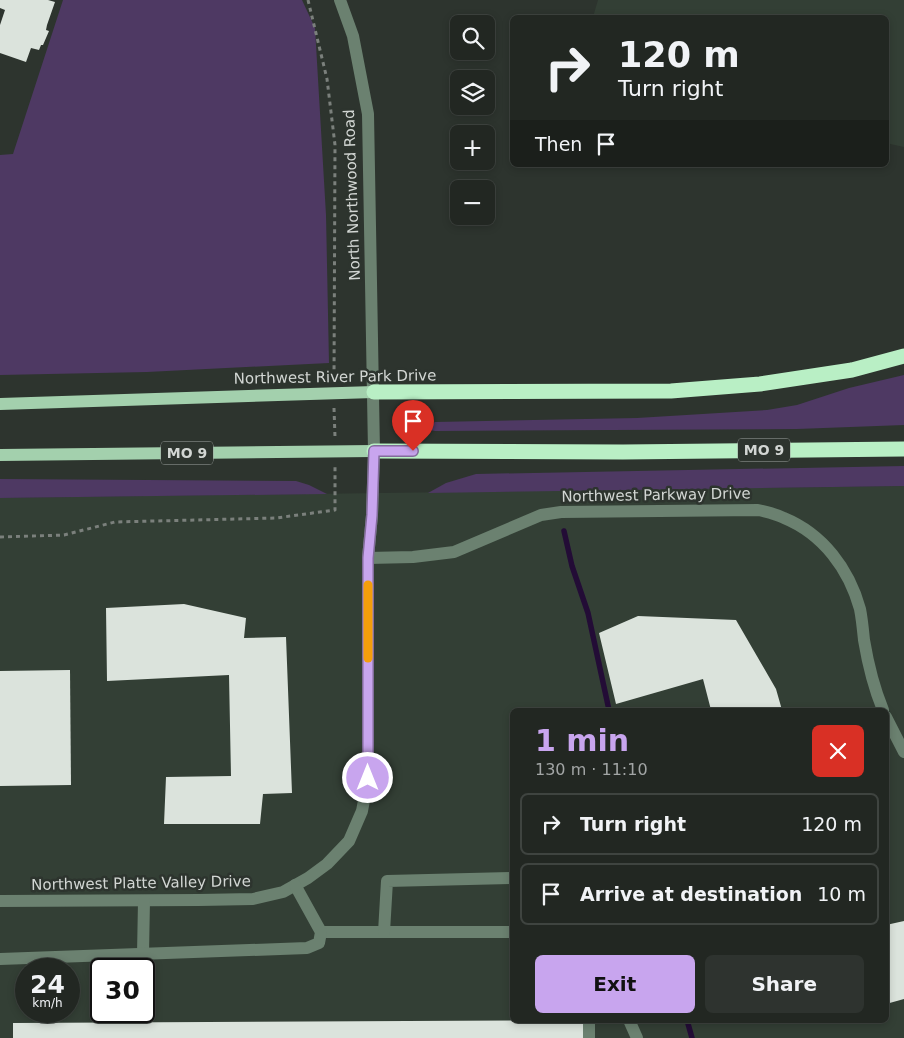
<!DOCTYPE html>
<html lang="en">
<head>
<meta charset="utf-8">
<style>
  :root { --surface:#222722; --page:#2e332f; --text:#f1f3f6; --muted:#a2a5a5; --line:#3f4440; --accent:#c8a5ee }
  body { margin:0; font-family:"DejaVu Sans",sans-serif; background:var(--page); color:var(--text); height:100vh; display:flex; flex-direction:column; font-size:19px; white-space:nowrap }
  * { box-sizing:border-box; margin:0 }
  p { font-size:16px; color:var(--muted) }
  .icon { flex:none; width:28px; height:28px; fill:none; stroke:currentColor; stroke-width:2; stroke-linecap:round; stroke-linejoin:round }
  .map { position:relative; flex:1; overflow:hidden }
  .side { position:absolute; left:510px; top:708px; width:379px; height:315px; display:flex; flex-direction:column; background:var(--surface); border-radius:8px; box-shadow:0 2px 8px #0003,0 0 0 1px var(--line) }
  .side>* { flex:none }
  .top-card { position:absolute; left:510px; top:15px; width:379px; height:152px; border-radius:8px; box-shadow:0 2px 8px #0003,0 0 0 1px var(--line); background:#222722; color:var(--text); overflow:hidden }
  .controls { position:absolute; left:450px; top:15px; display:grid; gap:10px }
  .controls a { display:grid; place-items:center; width:45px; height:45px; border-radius:8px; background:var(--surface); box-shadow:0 2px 8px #0003,0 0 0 1px var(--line); font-size:25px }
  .speed { position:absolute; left:15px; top:958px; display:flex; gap:10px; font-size:25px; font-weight:700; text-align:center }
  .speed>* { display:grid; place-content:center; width:65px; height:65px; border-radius:50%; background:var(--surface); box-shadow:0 2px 8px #0003,0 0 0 1px var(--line); line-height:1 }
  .speed small { font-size:12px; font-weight:400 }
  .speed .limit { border:2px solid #111; border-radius:8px; background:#fff; color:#111 }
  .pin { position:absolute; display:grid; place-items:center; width:42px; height:42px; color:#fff; margin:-51px -21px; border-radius:50% 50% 50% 0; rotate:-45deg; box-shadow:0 0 5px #0007 }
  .pin .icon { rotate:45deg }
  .me { position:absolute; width:55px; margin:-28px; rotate:0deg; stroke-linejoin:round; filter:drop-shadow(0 0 4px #0008) }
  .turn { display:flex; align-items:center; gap:18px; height:105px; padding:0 25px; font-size:22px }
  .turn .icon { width:65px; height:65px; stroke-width:2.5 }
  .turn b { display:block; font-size:35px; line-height:42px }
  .then { display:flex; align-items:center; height:48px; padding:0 25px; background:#0003; gap:10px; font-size:19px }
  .round { display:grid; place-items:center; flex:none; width:52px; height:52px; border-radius:8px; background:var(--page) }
  .summary { display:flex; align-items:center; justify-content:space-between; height:85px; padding:0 25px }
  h1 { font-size:30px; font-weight:700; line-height:38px; color:var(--accent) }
  .cta { display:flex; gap:10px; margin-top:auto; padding:10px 25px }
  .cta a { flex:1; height:58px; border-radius:8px; background:var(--accent); color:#111; font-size:20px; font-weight:700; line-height:58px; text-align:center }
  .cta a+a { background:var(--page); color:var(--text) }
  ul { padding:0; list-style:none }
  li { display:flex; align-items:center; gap:15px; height:62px; margin:0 10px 8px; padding:0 15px; border:2px solid var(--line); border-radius:8px }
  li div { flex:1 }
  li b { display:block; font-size:19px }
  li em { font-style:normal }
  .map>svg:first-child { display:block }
  .built { fill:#333f35; fill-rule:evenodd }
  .green { fill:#4e3963 }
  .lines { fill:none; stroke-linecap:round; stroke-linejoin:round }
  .stream { stroke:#230c36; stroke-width:5.5 }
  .building { fill:#dbe3dc }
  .path { stroke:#7b807c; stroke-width:3; stroke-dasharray:4 4; stroke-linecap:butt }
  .minor { stroke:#6b8170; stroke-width:12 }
  .major { stroke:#a3d0ad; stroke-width:12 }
  .highway { stroke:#b9efc5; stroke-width:15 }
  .route-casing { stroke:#826b9b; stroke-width:12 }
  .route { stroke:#c8a5ee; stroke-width:9 }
  .slow { stroke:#f59e0b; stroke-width:9 }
  .labels { text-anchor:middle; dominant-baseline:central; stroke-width:5; stroke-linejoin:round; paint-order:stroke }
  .shield { fill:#2d342e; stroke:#a0a5a2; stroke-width:1 }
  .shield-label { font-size:14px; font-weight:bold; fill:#d2d6d3 }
  .street-label { font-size:15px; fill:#d2d6d3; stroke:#2d342e }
</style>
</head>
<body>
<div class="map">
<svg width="904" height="1038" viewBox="0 0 904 1038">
  <rect width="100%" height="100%" fill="#2d342e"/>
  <g class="built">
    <polygon points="598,0 904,0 904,147 886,143 886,18 593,17"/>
    <path d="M904,486V1038H0V498ZM512,710H886V1020H512ZM26,969H69V1011H26ZM101,969H144V1011H101Z"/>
  </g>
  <g class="green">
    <polygon points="63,0 302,0 315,28 326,215 329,363 147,372 0,375 0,155 13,154"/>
    <polygon points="904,375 904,425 797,429 435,431 430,430 430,425 435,422 637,418 767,410 797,405 849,388"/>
    <polygon points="904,466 904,486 428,493 446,483 476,474"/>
    <polygon points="0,479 296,481 309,485 327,494 0,498"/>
  </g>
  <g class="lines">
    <g class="stream">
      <polyline points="564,531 572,566 588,613 609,710"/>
      <polyline points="687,1020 692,1038"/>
    </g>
  </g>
  <g class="building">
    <polygon points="0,0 48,0 55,2 47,25 46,30 49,31 43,45 41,45 39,50 31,48 26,62 0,53 0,25 5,10 0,8"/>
    <polygon points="184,604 246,618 244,638 286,637 292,793 263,794 260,824 164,824 166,777 231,776 229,675 107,681 106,608"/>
    <polygon points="638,616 736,620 776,689 782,710 711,710 703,679 616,704 599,633"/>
    <polygon points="70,670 71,785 0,786 0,671"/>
    <polygon points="904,921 904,999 886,1004 886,925"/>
    <polygon points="583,1020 583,1038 13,1038 13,1023"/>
  </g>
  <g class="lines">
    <g class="path">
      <polyline points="308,0 327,79 335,145 334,380"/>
      <polyline points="334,408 335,437"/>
      <polyline points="0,537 64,535 115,522 276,518 335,510 335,466"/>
    </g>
    <g class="minor">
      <path d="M368,558L413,557L454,552L541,515L561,512L758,510C767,512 776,514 784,518C823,534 849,569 860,609C862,619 863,630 864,640C868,664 874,688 883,710"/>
      <polyline points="886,717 904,752"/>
      <polyline points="0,901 199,900 253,899 283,892 308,878 327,864 349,841 362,811 368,779 368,558 372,515 374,451 368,114 353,36 340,0"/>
      <polyline points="321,932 512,932"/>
      <polyline points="384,932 387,881 512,878"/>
      <polyline points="143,954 144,901"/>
      <polyline points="0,959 307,948 319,943 321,932 295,885"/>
      <polyline points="589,1020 589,1038"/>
      <polyline points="629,1020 637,1038"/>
    </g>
    <g class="major">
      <polyline points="0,404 374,392"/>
      <polyline points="0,455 374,451"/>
    </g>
    <g class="highway">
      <polyline points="374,392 671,391 760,384 852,370 904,356"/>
      <polyline points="374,451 623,452 904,449"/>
    </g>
  </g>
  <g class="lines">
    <g class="route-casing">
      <polyline id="route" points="368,778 368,558 372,515 374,451 413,451"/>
    </g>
    <use href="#route" class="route"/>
    <polyline class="slow" points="368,658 368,585"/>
  </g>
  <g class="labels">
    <g class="shield">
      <rect x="738" y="438.5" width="52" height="23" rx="4"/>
      <rect x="161" y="441.5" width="52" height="23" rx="4"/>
    </g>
    <g class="shield-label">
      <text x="764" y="450">MO 9</text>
      <text x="187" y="453">MO 9</text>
    </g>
    <g class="street-label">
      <text transform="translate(352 195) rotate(-92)">North Northwood Road</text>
      <text transform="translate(335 377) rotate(-1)">Northwest River Park Drive</text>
      <text transform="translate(656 495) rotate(-1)">Northwest Parkway Drive</text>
      <text transform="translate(141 883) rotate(-1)">Northwest Platte Valley Drive</text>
    </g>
  </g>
</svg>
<div class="controls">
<a><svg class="icon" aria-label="search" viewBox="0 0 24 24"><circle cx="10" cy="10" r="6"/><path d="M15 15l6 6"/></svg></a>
<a><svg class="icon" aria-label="layers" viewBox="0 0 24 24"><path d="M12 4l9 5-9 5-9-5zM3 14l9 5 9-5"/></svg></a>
<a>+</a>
<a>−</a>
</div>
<div class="speed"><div>24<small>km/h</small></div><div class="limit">30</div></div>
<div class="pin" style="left:413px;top:451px;background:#d93025"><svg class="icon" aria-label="arrive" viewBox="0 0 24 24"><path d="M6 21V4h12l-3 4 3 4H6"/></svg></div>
<svg class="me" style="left:368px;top:778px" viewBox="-20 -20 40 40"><circle r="17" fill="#c8a5ee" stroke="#fff" stroke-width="3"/><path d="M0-11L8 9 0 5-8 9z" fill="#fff"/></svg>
<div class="top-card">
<div class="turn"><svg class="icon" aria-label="right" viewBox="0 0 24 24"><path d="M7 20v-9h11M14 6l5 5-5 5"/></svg><div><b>120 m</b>Turn right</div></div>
<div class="then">Then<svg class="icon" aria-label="arrive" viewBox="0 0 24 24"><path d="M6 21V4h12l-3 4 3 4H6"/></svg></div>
</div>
<section class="side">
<div class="summary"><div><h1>1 min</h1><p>130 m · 11:10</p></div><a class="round" style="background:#d93025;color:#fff"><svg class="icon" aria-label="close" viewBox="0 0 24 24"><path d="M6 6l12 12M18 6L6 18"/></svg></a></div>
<ul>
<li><svg class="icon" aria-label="right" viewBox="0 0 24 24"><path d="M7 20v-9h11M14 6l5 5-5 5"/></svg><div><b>Turn right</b></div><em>120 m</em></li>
<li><svg class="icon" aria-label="arrive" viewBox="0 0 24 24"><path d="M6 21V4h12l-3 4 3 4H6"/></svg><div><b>Arrive at destination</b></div><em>10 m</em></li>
</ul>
<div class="cta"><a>Exit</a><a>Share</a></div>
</section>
</div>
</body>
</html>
